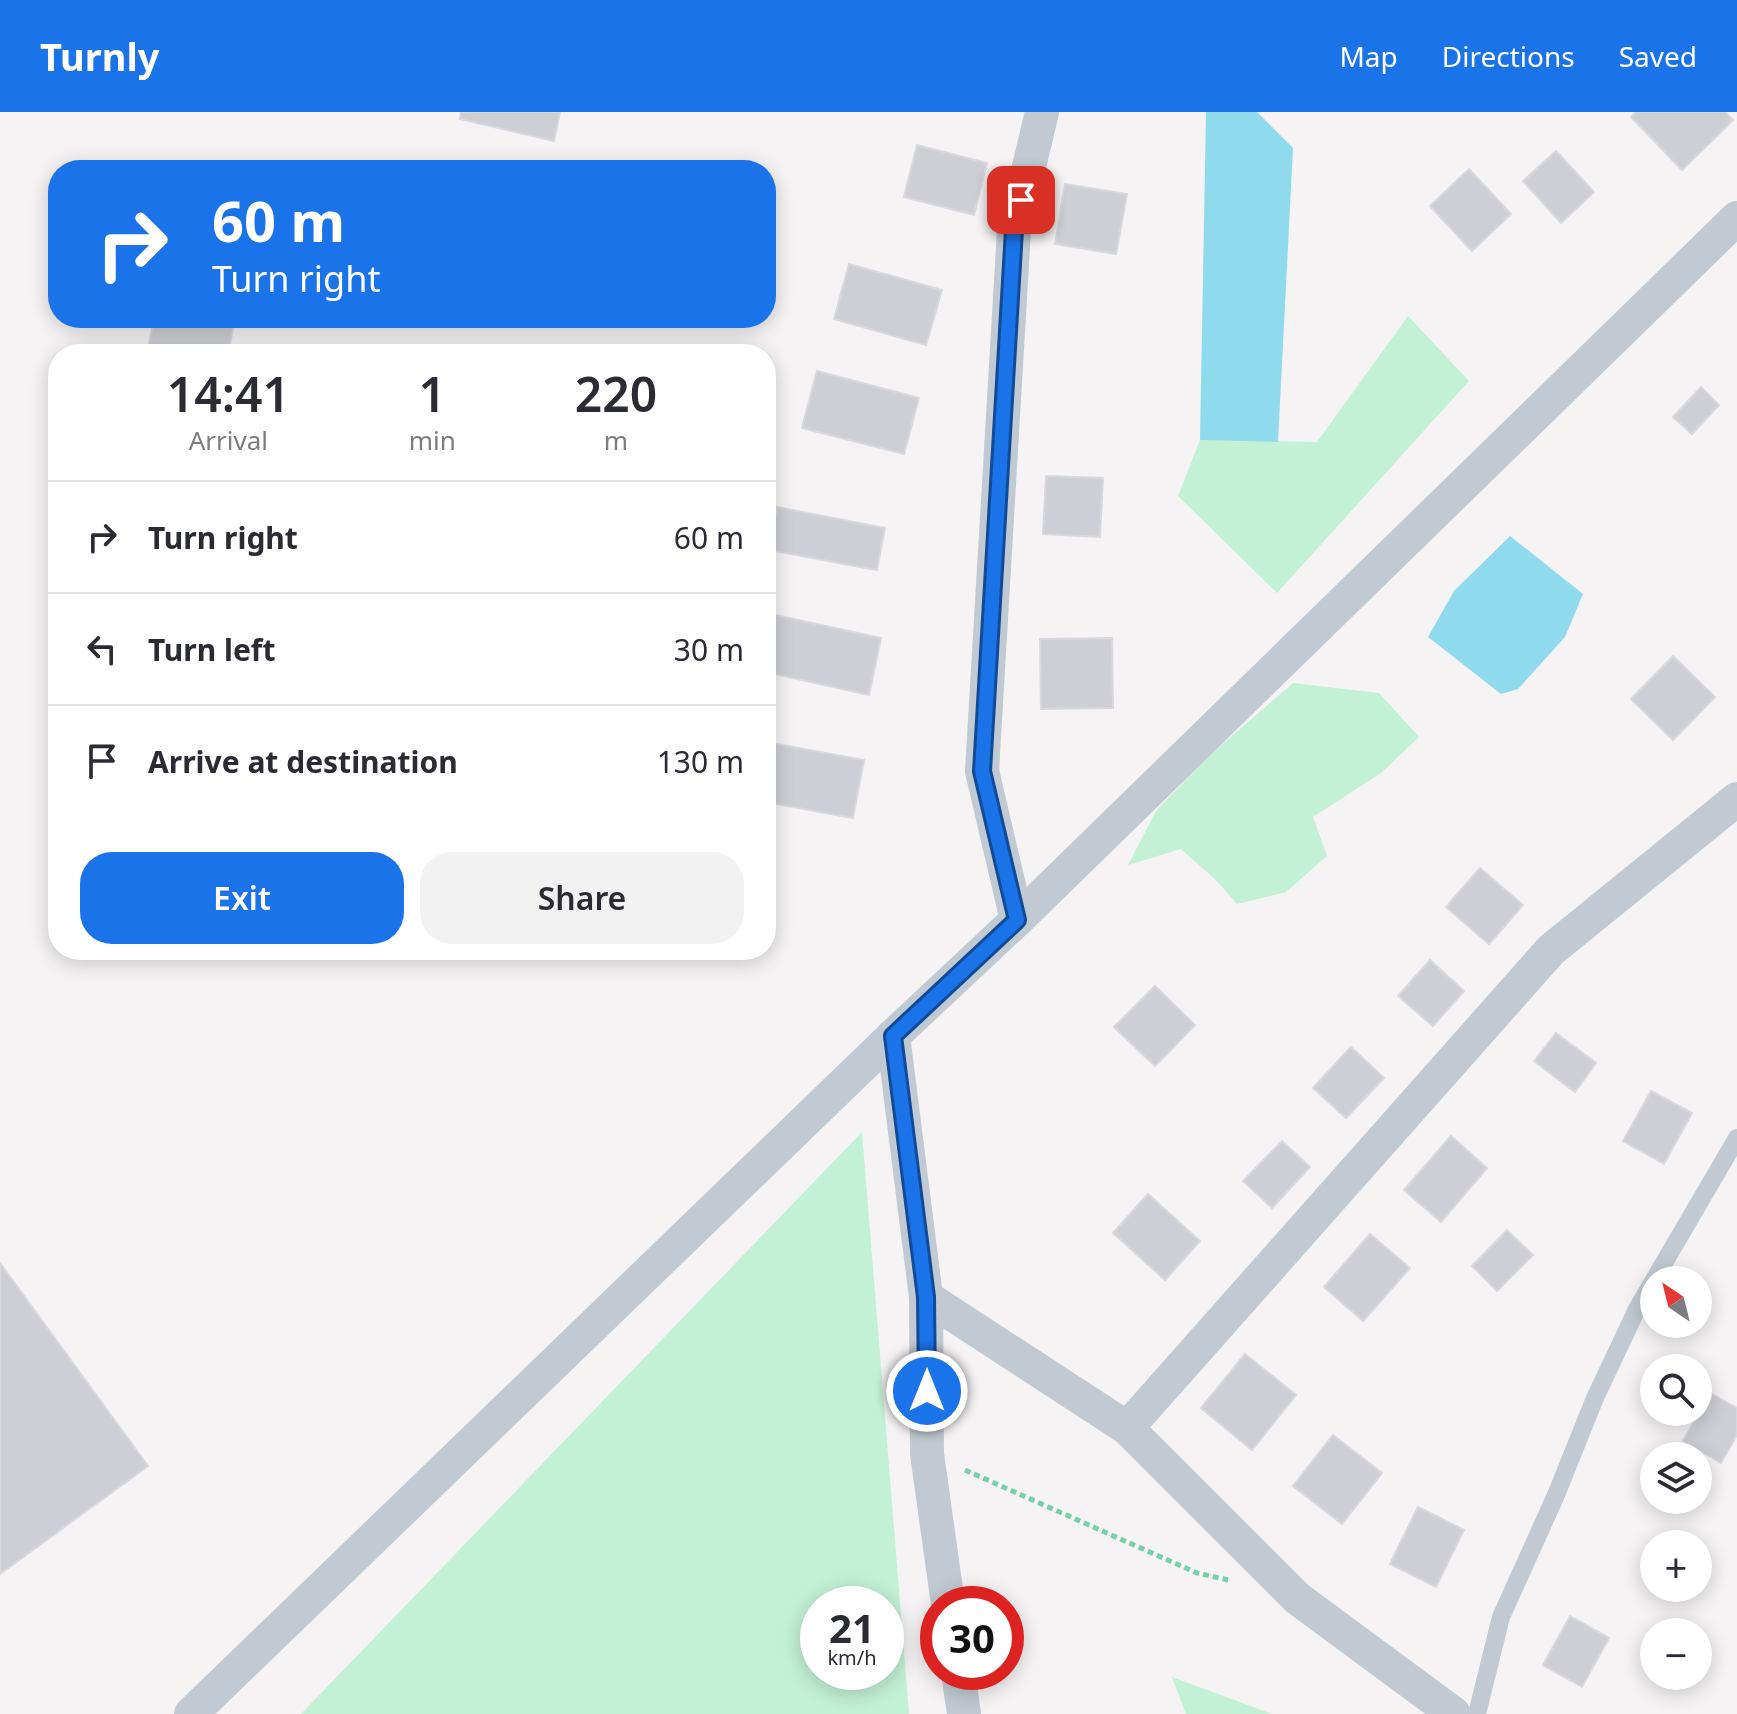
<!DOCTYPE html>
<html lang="en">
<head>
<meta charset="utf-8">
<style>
  :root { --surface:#fff; --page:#f2f2f3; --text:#2b2b33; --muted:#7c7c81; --line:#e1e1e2; --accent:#1a73e8 }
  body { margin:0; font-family:"Noto Sans",sans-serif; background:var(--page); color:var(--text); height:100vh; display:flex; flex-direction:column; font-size:30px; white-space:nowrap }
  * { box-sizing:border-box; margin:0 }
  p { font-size:26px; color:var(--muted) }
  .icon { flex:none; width:44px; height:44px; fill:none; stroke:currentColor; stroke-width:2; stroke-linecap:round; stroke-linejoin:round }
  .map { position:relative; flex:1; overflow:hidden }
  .sheet { position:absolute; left:48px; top:232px; width:728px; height:616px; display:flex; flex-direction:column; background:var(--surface); border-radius:32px; box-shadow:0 4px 20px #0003 }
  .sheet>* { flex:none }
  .hud { position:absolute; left:48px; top:48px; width:728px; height:168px; border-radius:32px; box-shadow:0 4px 20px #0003; background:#1a73e8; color:#fff; overflow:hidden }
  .needle { width:52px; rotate:325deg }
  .tools { position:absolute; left:1640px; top:1154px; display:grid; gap:16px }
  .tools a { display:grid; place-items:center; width:72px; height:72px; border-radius:50%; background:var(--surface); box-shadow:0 4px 20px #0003; font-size:40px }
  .speed { position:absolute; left:800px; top:1474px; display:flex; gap:16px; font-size:40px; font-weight:700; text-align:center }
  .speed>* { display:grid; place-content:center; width:104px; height:104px; border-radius:50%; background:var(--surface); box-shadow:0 4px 20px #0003; line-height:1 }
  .speed small { font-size:20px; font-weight:400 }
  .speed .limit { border:12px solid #d22; background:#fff; color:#111 }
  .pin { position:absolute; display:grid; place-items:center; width:68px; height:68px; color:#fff; margin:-34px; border-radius:16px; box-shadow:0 4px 12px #0006 }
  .me { position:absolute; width:88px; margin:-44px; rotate:0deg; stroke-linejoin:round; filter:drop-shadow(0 0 6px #0008) }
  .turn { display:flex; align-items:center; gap:28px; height:168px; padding:0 32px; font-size:36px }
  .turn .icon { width:104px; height:104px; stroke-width:2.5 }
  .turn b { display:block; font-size:56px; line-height:68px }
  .eta { display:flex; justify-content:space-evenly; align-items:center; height:136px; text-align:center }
  .eta b { font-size:48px; font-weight:600; line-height:56px }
  .cta { display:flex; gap:16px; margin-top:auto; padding:16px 32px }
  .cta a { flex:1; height:92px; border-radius:32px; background:var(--accent); color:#fff; font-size:32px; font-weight:600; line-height:92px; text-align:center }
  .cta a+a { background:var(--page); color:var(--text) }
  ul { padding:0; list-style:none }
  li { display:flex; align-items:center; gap:24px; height:112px; padding:0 32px; border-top:2px solid var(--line) }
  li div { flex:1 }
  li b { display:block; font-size:30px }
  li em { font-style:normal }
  header { display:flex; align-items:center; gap:48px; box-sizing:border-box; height:112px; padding:0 40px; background:var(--accent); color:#fff }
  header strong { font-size:38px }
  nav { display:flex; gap:44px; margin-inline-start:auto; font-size:28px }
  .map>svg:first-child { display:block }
  .green { fill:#c3f1d5; fill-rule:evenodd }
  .water { fill:#90daee }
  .building { fill:#cdcfd5; stroke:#d7d9de; stroke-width:2 }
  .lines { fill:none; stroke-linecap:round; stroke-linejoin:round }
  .path { stroke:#7ad0a6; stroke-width:5; stroke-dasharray:6 4; stroke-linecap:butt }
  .lane { stroke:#c1cad2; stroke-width:18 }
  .street { stroke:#c1cad2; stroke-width:34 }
  .route-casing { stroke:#114b97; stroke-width:20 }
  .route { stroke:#1a73e8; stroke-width:14 }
</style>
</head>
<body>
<header>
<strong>Turnly</strong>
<nav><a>Map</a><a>Directions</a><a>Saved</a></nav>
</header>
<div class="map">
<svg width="1737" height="1602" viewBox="0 0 1737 1602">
  <rect width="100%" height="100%" fill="#f5f3f3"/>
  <g class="green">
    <polygon points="1408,204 1469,269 1277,481 1178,384 1200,328 1317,330"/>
    <polygon points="1293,571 1379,581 1419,625 1381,661 1313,705 1327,744 1286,780 1237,792 1216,768 1181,737 1128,753 1156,699 1210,643"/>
    <path d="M862,1020L909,1602H301ZM886,1492V1560H818V1492Z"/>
    <polygon points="1172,1565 1272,1602 1186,1602"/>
  </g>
  <g class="water">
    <polygon points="1206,0 1257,0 1293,36 1278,330 1200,328"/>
    <polygon points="1510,424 1583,482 1565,525 1518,577 1501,582 1428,525 1454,479"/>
  </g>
  <g class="building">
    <polygon points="461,0 560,0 554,29 460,7"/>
    <polygon points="1636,0 1725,0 1733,8 1682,58 1631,5"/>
    <polygon points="917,33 987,51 974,103 904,85"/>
    <polygon points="1556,39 1594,80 1561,111 1523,69"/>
    <polygon points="1469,57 1511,102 1472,139 1430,94"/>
    <polygon points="1065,72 1127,82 1116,142 1055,132"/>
    <polygon points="849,152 942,178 926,233 834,207"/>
    <polygon points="154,206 235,206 228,242 147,242"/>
    <polygon points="817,259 919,286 904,342 802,316"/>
    <polygon points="1701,275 1719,293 1692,322 1673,305"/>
    <polygon points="1046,364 1103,366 1100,425 1043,422"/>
    <polygon points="777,395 885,416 877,458 769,438"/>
    <polygon points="766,501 881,526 869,583 766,560"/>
    <polygon points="1112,526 1113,596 1041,597 1040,527"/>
    <polygon points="1673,544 1715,585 1673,628 1631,587"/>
    <polygon points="766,630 864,648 853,706 766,690"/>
    <polygon points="1480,756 1523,793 1489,832 1446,795"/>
    <polygon points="1430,848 1464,879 1433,914 1398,884"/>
    <polygon points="1155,874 1195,913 1155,954 1114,915"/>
    <polygon points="1556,921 1596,951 1575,980 1534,949"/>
    <polygon points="1351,935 1384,966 1346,1006 1313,976"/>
    <polygon points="1651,979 1692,1001 1664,1052 1623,1029"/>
    <polygon points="1451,1024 1487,1056 1441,1110 1404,1078"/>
    <polygon points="1282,1029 1310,1055 1272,1096 1243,1069"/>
    <polygon points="1148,1082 1200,1129 1165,1168 1113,1121"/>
    <polygon points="1507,1118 1533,1143 1497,1179 1472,1154"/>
    <polygon points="1370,1122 1410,1156 1363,1209 1324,1175"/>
    <polygon points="0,1151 148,1354 0,1462"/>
    <polygon points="1245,1242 1296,1283 1252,1338 1201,1296"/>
    <polygon points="1710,1281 1737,1296 1737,1323 1721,1351 1683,1329"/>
    <polygon points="1333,1323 1382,1361 1342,1412 1293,1374"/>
    <polygon points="1418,1395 1464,1418 1436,1475 1390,1452"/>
    <polygon points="1570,1504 1609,1526 1582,1575 1543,1553"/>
  </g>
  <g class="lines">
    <polyline class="path" points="965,1358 1197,1461 1228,1468"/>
    <polyline class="lane" points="1477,1602 1501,1505 1556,1383 1595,1286 1637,1197 1737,1026"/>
    <g class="street">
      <polyline points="1017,808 982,659 1014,118 1042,0"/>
      <polyline points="893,924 926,1185 927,1342 948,1492"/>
      <polyline points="926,1185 1127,1316 1297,1486 1454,1602"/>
      <polyline points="1127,1316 1551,838 1737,687"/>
      <polyline points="958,1560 964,1602"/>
      <polyline points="191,1602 893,924 1017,808 1737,106"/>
    </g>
  </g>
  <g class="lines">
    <g class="route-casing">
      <polyline id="route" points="927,1279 926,1185 893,924 1017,808 982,659 1014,118 1021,88"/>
    </g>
    <use href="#route" class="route"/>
  </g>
</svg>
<div class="tools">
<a><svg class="needle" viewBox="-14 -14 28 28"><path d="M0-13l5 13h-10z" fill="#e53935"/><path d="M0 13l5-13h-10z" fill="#7c7c81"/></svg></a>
<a><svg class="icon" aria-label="search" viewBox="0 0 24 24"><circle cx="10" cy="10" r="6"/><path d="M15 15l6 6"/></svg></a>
<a><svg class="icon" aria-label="layers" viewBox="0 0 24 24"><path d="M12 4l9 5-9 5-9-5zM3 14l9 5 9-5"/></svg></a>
<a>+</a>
<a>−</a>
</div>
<div class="speed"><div>21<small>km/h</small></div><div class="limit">30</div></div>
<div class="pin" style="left:1021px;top:88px;background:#d93025"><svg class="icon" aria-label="arrive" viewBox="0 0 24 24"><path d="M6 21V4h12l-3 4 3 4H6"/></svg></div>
<svg class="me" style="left:927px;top:1279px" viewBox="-20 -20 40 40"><circle r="17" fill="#1a73e8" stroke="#fff" stroke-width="3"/><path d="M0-11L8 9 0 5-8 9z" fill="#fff"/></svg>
<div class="hud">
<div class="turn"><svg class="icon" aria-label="right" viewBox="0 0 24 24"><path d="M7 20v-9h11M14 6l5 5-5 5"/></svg><div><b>60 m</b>Turn right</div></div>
</div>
<section class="sheet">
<div class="eta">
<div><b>14:41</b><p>Arrival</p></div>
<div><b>1</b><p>min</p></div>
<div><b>220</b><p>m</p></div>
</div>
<ul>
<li><svg class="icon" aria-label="right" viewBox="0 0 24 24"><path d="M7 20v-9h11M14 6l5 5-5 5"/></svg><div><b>Turn right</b></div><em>60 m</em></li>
<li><svg class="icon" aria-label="left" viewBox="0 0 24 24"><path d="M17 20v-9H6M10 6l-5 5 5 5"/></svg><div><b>Turn left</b></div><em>30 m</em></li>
<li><svg class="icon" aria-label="arrive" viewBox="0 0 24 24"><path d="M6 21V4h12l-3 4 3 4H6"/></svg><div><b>Arrive at destination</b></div><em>130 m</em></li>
</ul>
<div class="cta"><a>Exit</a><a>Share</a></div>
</section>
</div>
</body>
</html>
